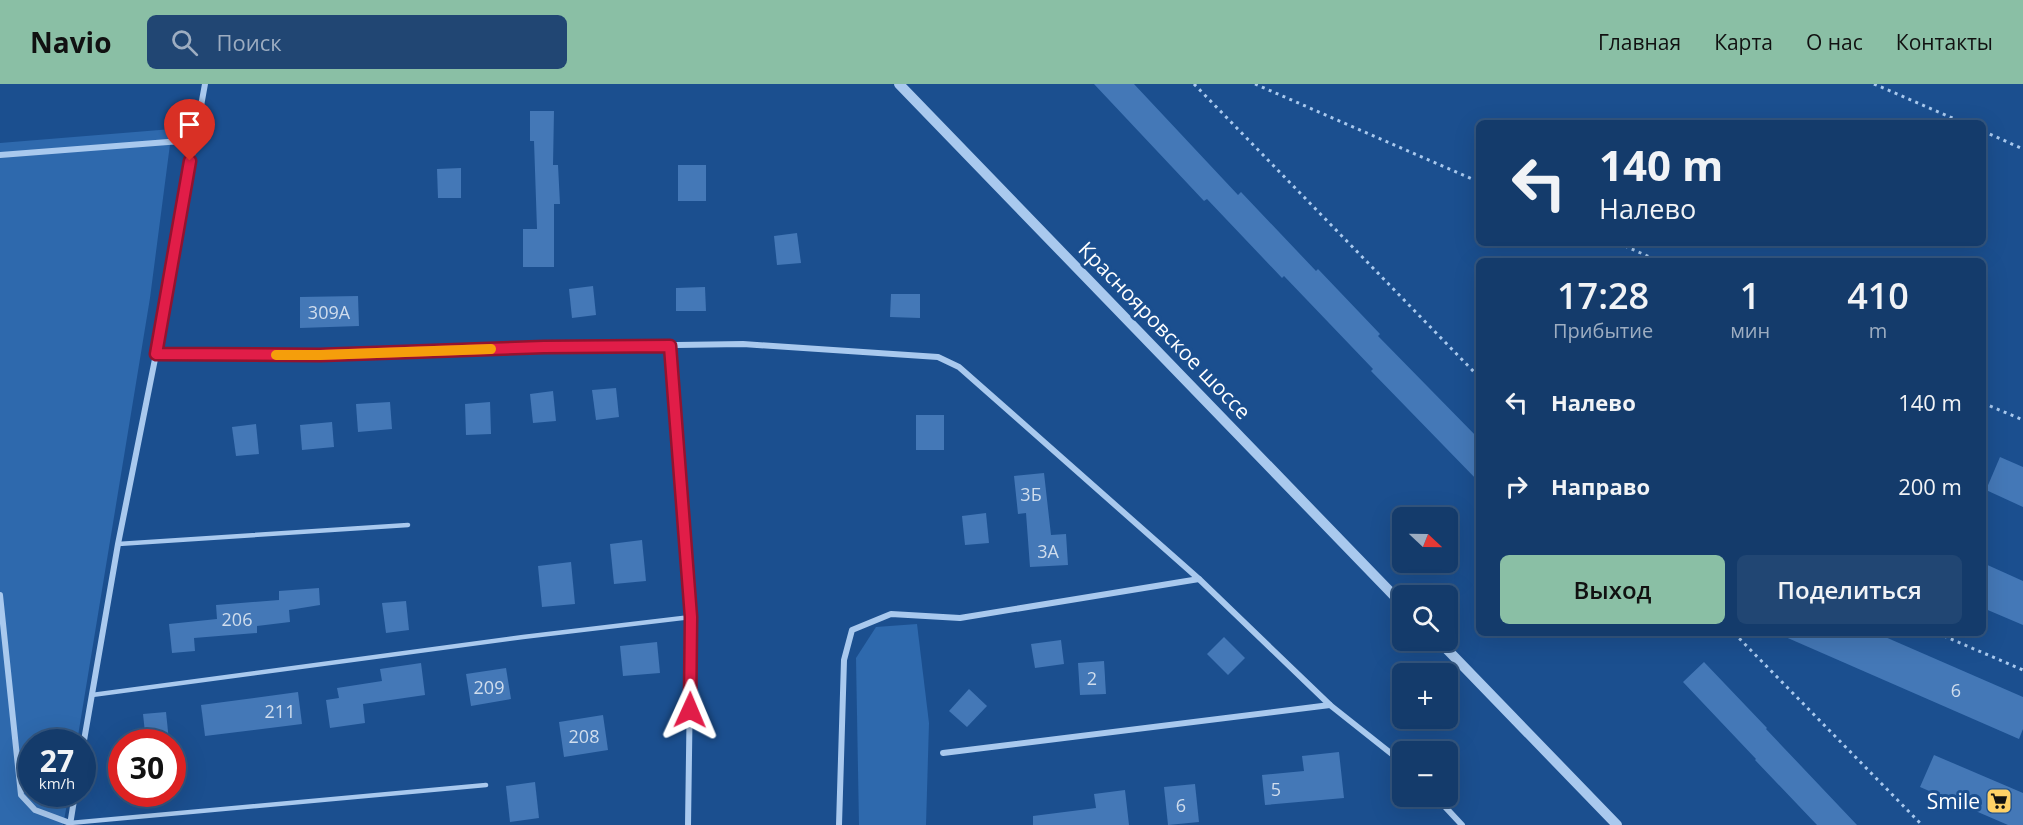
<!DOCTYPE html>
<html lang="ru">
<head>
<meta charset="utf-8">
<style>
  :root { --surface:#143b6b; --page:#214673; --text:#f1f3f6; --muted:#9dadc1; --line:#33557e; --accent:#8abfa5 }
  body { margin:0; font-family:"Open Sans",sans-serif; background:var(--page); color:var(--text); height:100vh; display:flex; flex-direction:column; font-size:22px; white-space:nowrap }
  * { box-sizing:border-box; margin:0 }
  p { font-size:20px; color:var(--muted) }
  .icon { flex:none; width:33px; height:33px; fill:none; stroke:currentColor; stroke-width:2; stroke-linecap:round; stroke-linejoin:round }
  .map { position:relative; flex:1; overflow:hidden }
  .side { position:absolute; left:1476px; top:174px; width:510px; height:378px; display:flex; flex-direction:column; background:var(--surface); border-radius:9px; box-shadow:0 6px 24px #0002,0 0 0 2px var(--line) }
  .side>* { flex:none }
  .top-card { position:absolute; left:1476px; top:36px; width:510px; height:126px; border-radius:9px; box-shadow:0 6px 24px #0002,0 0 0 2px var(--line); background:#143b6b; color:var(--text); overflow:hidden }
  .needle { width:39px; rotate:112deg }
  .controls { position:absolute; left:1392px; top:423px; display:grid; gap:12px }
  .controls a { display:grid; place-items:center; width:66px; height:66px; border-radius:9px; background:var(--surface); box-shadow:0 6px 24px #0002,0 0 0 2px var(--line); font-size:30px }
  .speed { position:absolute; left:18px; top:645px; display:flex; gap:12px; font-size:30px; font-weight:700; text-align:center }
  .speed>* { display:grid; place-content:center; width:78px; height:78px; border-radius:50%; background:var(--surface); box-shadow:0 6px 24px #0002,0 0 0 2px var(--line); line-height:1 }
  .speed small { font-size:15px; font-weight:400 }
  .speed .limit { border:9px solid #d22; background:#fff; color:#111 }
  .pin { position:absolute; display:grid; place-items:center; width:51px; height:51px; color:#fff; margin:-62px -26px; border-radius:50% 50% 50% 0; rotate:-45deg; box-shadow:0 0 6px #0007 }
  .pin .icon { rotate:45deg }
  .me { position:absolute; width:66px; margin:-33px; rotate:1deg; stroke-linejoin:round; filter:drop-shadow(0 0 4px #0008) }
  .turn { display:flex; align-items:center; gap:21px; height:126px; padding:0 24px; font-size:27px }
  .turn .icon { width:78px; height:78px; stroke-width:2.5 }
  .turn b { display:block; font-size:42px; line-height:51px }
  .eta { display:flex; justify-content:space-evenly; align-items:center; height:102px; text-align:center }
  .eta b { font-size:36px; font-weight:600; line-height:42px }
  .action { display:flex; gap:12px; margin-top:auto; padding:12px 24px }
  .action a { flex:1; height:69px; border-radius:9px; background:var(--accent); color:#111; font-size:24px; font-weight:600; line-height:69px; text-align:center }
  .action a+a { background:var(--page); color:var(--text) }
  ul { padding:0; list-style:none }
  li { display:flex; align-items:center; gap:18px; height:84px; padding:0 24px }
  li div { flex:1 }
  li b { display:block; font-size:22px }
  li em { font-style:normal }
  header { display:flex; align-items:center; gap:36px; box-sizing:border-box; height:84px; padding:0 30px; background:var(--accent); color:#111 }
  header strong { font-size:28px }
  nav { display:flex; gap:33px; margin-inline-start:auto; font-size:21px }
  .search { width:420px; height:54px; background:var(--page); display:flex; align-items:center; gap:15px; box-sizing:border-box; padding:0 21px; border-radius:9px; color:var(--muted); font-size:22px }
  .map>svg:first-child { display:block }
  .green { fill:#2e69ad }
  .building { fill:#4478b7 }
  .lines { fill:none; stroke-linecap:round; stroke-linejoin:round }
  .path { stroke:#a9c9ee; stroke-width:3; stroke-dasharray:3 4.5; stroke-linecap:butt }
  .service { stroke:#a9c9ee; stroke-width:4.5 }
  .minor { stroke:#a9c9ee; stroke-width:6 }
  .tertiary { stroke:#a9c9ee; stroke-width:10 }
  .route-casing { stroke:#92132f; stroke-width:15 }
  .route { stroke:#e11d48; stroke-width:10 }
  .slow { stroke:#f59e0b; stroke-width:10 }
  .labels { text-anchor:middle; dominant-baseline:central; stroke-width:6; stroke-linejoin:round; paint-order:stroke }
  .number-label { font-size:18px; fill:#d0dded }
  .street-label { font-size:21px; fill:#fff; stroke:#1b4f8f }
  .poi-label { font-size:21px; fill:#fff; stroke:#1b4f8f; text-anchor:end }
</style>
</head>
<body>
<header>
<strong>Navio</strong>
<div class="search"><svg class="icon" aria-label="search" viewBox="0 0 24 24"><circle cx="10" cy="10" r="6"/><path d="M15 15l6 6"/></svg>Поиск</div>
<nav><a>Главная</a><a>Карта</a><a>О нас</a><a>Контакты</a></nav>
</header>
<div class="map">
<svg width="2023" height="741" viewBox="0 0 2023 741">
  <rect width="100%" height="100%" fill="#1b4f8f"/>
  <g class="green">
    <polygon points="172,45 150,214 77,658 32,658 32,710 69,710 63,741 0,741 0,59"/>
    <polygon points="917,540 929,639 926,741 859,741 856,574 876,543"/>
  </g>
  <g class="building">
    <polygon points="1094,0 1134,0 1238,111 1241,108 1316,187 1318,185 1380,250 1378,252 1479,355 1479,398 1371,287 1373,285 1284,192 1282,194 1207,115 1204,117"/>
    <polygon points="530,27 554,27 553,81 558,81 560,120 554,120 554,183 523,183 523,145 537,145 534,57 530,57"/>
    <rect x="678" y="81" width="28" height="36"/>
    <polygon points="461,84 461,114 438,114 437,85"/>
    <polygon points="797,149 801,179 777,181 774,152"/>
    <polygon points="593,202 596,231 572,234 569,205"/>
    <polygon points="705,203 706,227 676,227 676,204"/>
    <polygon points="891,210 920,210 920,234 890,233"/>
    <polygon points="358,212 359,242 300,244 300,213"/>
    <polygon points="616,304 619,333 596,336 592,306"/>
    <polygon points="553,307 556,337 533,339 530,310"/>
    <polygon points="390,318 392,345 358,348 356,320"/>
    <polygon points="490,318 491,350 466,351 465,320"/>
    <rect x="916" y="331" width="28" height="35"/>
    <polygon points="332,338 334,363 302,366 300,341"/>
    <polygon points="256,340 259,370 236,372 232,343"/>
    <polygon points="2000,373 2023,383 2023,423 1986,406"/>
    <polygon points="1044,389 1051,451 1066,450 1068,481 1030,483 1026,429 1018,430 1014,392"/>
    <polygon points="986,429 989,459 965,461 962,432"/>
    <polygon points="642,456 646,497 614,500 610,460"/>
    <polygon points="571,478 575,520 542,523 538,482"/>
    <polygon points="1983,479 2023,497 2023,541 1983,524"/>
    <polygon points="319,504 320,521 289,526 290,538 257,542 257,549 194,554 195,567 172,569 169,540 217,535 216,521 279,516 279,507"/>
    <polygon points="406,517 409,546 386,549 382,519"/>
    <polygon points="1776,549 1876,549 2023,613 2023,645 2019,655"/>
    <polygon points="1224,553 1245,574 1228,591 1207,570"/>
    <polygon points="1061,556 1064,580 1035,584 1031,560"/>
    <polygon points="657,558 660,589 623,592 620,562"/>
    <polygon points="1104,577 1106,610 1080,611 1078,579"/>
    <polygon points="1704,578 1767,644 1766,645 1857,741 1817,741 1755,676 1756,675 1683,598"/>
    <polygon points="421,579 425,611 363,620 365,639 330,644 326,616 339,614 337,604 382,597 380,585"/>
    <polygon points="506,584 511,615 471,622 466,590"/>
    <polygon points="969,605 987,622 967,643 949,627"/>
    <polygon points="298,608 302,640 205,652 201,621"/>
    <polygon points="166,628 169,657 146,658 143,630"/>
    <polygon points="603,631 608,666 564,673 559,638"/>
    <polygon points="1339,668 1344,714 1265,721 1262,691 1304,687 1302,672"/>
    <polygon points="1934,671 2023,709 2023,741 2008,741 1920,703"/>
    <polygon points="535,698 539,734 510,738 506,702"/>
    <polygon points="1195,700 1199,738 1168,741 1164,703"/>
    <polygon points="1125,706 1129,741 1033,741 1033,732 1096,724 1094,710"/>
  </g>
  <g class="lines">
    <g class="path">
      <polyline points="1194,0 1479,293"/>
      <polyline points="1255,0 1479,98"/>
      <polyline points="1874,0 1964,39"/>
      <polyline points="1983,47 2023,65"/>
      <polyline points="1618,159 1659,177"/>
      <polyline points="1983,319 2023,336"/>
      <polyline points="1734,549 1922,741"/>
      <polyline points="1937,549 2023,586"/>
    </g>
    <g class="service">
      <polyline points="118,460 408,441"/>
      <polyline points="92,611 523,553 691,533"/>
      <polyline points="70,739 486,701"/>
    </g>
    <g class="minor">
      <polyline points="0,71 194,56"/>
      <polyline points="670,262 691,533 688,741"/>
      <polyline points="156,270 320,271 545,263 743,260 938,273 959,283 1199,495 1330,621 1402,678"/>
      <polyline points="0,511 21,711 35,726 70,739"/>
      <polyline points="82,668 118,460 156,270 205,0"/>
      <polyline points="943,669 1330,621"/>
      <polyline points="1435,712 1462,741"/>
      <polyline points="70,741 75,710"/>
      <polyline points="839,741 844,576 852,546 891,530 960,534 1199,495"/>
    </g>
    <g class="tertiary">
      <polyline points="899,0 1402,520"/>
      <polyline points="1438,556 1617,741"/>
    </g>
  </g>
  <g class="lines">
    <g class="route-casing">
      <polyline id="route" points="190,77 156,270 320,271 544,263 670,262 691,533 690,626"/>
    </g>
    <use href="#route" class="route"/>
    <polyline class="slow" points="276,271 320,271 491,265"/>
  </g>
  <defs>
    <g id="supermarket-square" transform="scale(1.35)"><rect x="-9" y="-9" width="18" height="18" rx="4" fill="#ffd166" stroke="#1b4f8f"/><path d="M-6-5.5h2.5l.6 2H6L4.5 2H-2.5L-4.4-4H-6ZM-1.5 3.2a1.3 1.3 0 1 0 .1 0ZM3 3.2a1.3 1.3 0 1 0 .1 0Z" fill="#111"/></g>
  </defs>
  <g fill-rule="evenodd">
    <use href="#supermarket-square" x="1999" y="717"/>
  </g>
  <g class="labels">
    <g class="number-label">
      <text x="329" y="228">309А</text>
      <text x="1031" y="410">3Б</text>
      <text x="1048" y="467">3А</text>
      <text x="237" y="535">206</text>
      <text x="1092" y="594">2</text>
      <text x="489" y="603">209</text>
      <text x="1956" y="606">6</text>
      <text x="280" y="627">211</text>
      <text x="584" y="652">208</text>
      <text x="1276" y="705">5</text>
      <text x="1181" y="721">6</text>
    </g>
    <g class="street-label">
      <text transform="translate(1165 246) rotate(46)">Краснояровское шоссе</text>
    </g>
    <g class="poi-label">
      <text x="1980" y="717">Smile</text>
    </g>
  </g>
</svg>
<div class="controls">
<a><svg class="needle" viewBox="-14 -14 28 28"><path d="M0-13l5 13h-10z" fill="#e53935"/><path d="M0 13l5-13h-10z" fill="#9dadc1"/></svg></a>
<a><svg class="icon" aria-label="search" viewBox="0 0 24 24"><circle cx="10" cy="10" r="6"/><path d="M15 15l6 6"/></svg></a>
<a>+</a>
<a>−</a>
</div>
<div class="speed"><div>27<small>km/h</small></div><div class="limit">30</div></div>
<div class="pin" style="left:190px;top:77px;background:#d93025"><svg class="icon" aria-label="arrive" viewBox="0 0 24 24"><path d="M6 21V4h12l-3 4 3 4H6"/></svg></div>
<svg class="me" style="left:690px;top:626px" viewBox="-20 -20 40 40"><path d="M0-17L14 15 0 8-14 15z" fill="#e11d48" stroke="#fff" stroke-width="4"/></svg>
<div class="top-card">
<div class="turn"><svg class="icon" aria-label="left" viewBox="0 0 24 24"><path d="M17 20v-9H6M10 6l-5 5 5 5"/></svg><div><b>140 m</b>Налево</div></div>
</div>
<section class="side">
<div class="eta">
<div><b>17:28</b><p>Прибытие</p></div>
<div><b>1</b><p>мин</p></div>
<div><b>410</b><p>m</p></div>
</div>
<ul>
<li><svg class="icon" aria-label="left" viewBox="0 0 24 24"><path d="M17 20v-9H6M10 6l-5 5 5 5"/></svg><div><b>Налево</b></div><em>140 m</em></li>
<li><svg class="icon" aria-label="right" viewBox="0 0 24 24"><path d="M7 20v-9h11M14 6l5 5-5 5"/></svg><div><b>Направо</b></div><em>200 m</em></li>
</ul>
<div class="action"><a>Выход</a><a>Поделиться</a></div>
</section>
</div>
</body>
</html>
